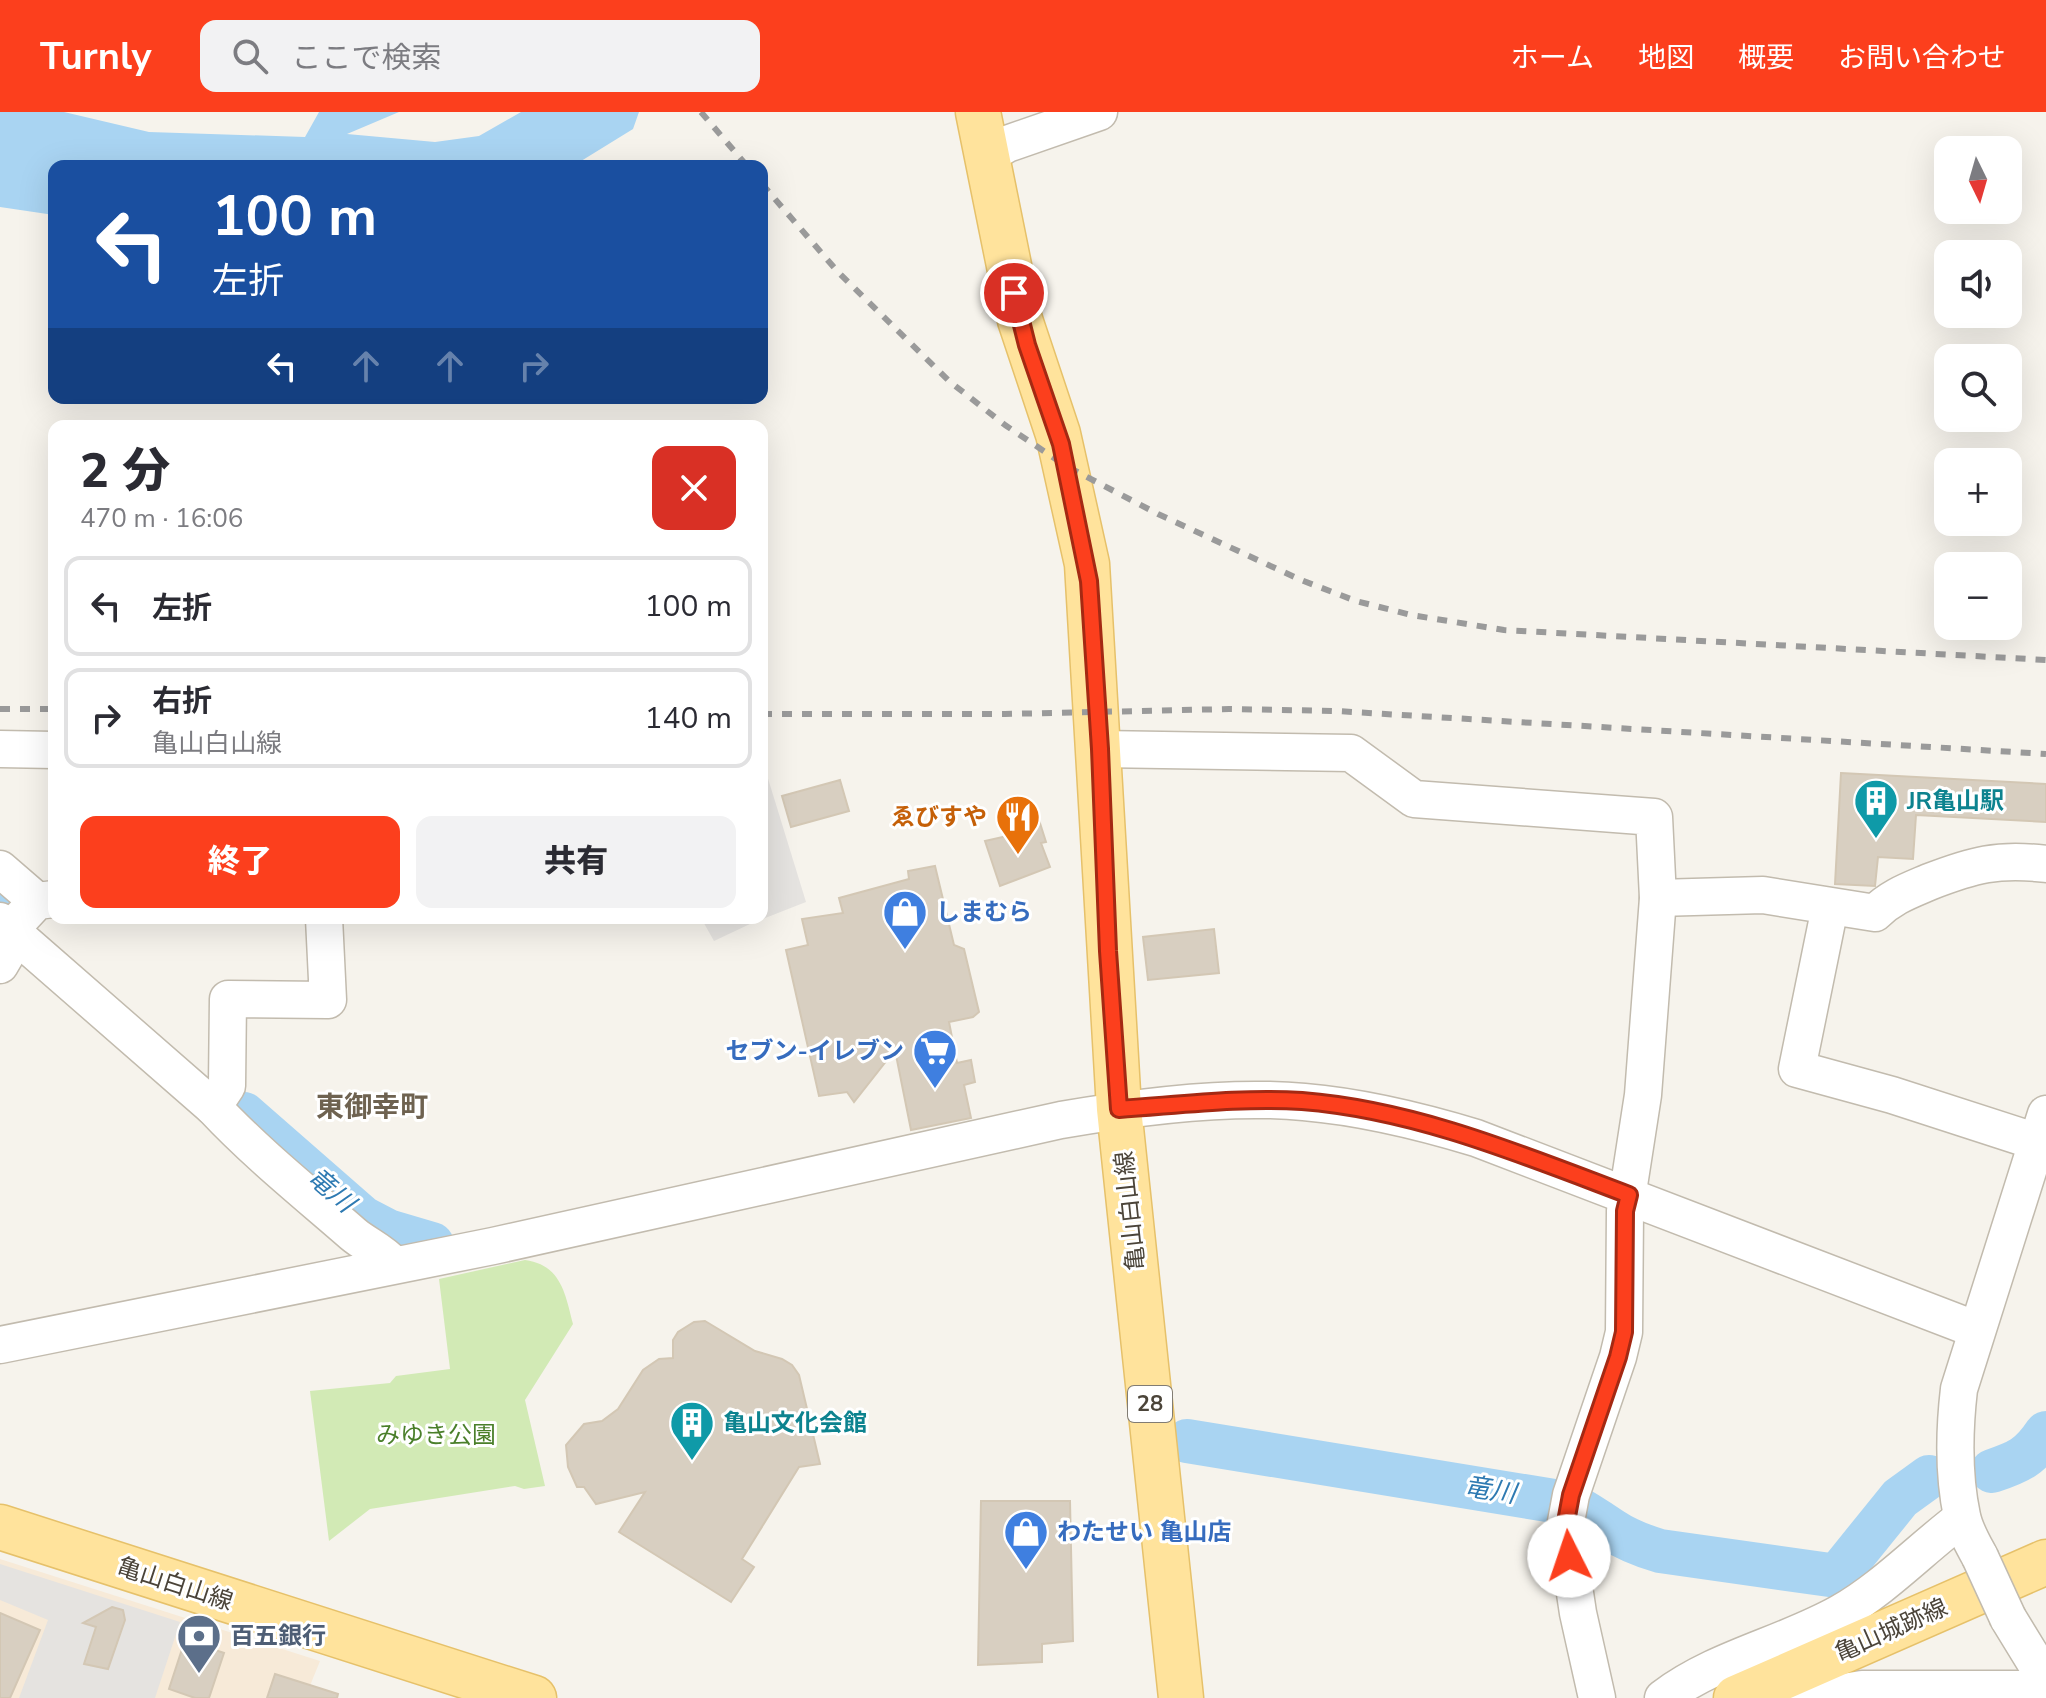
<!DOCTYPE html>
<html lang="ja">
<head>
<meta charset="utf-8">
<style>
  :root { --surface:#fff; --page:#f2f2f3; --text:#2b2b33; --muted:#7c7c81; --line:#e1e1e2; --accent:#fc3f1d }
  body { margin:0; font-family:"Nunito Sans","Noto Sans JP",sans-serif; background:var(--page); color:var(--text); height:100vh; display:flex; flex-direction:column; font-size:30px; white-space:nowrap }
  * { box-sizing:border-box; margin:0 }
  p { font-size:26px; color:var(--muted) }
  .icon { flex:none; width:44px; height:44px; fill:none; stroke:currentColor; stroke-width:2; stroke-linecap:round; stroke-linejoin:round }
  .map { position:relative; flex:1; overflow:hidden }
  .panel { position:absolute; left:48px; top:308px; width:720px; height:504px; display:flex; flex-direction:column; background:var(--surface); border-radius:16px; box-shadow:0 8px 32px #0002 }
  .panel>* { flex:none }
  .hud { position:absolute; left:48px; top:48px; width:720px; height:244px; border-radius:16px; box-shadow:0 8px 32px #0002; background:#1a4fa0; color:#fff; overflow:hidden }
  .needle { width:52px; rotate:175deg }
  .controls { position:absolute; left:1934px; top:24px; display:grid; gap:16px }
  .controls a { display:grid; place-items:center; width:88px; height:88px; border-radius:16px; background:var(--surface); box-shadow:0 8px 32px #0002; font-size:40px }
  .pin { position:absolute; display:grid; place-items:center; width:68px; height:68px; color:#fff; margin:-34px; border:4px solid #fff; border-radius:50%; box-shadow:0 2px 8px #0007 }
  .me { position:absolute; width:88px; margin:-44px; rotate:356deg; stroke-linejoin:round; filter:drop-shadow(0 0 6px #0008) }
  .turn { display:flex; align-items:center; gap:28px; height:168px; padding:0 32px; font-size:36px }
  .turn .icon { width:104px; height:104px; stroke-width:2.5 }
  .turn b { display:block; font-size:56px; line-height:68px }
  .lanes { display:flex; align-items:center; height:76px; padding:0 32px; background:#0003; justify-content:center; gap:40px; direction:ltr }
  .lanes .off { opacity:.35 }
  .round { display:grid; place-items:center; flex:none; width:84px; height:84px; border-radius:16px; background:var(--page) }
  .headline { display:flex; align-items:center; justify-content:space-between; height:136px; padding:0 32px }
  h1 { font-size:48px; font-weight:800; line-height:60px }
  .cta { display:flex; gap:16px; margin-top:auto; padding:16px 32px }
  .cta a { flex:1; height:92px; border-radius:16px; background:var(--accent); color:#fff; font-size:32px; font-weight:800; line-height:92px; text-align:center }
  .cta a+a { background:var(--page); color:var(--text) }
  ul { padding:0; list-style:none }
  li { display:flex; align-items:center; gap:24px; height:100px; margin:0 16px 12px; padding:0 16px; border:4px solid var(--line); border-radius:16px }
  li div { flex:1 }
  li b { display:block; font-size:30px }
  li em { font-style:normal }
  header { display:flex; align-items:center; gap:48px; box-sizing:border-box; height:112px; padding:0 40px; background:var(--accent); color:#fff }
  header strong { font-size:38px }
  nav { display:flex; gap:44px; margin-inline-start:auto; font-size:28px }
  .search { width:560px; height:72px; background:var(--page); display:flex; align-items:center; gap:20px; box-sizing:border-box; padding:0 28px; border-radius:16px; color:var(--muted); font-size:30px }
  .map>svg:first-child { display:block }
  .commercial { fill:#f7ead8 }
  .green { fill:#d2eab5 }
  .parking { fill:#e5e3e0 }
  .water { fill:#a9d4f2 }
  .lines { fill:none; stroke-linecap:round; stroke-linejoin:round }
  .river { stroke:#a9d4f2; stroke-width:44 }
  .building { fill:#d8cfc1; stroke:#d3c7b4; stroke-width:2 }
  .minor-casing { stroke:#c2bbae; stroke-width:39 }
  .major-casing { stroke:#e6c16a; stroke-width:47 }
  .minor { stroke:#fff; stroke-width:36 }
  .major { stroke:#ffe39c; stroke-width:44 }
  .rail { stroke:#9a9a9a; stroke-width:6; stroke-dasharray:10 10; stroke-linecap:butt }
  .minor-bridge-casing { stroke:#c2bbae; stroke-width:39; stroke-linecap:butt }
  .minor-bridge { stroke:#fff; stroke-width:36 }
  .route-casing { stroke:#a42913; stroke-width:20 }
  .route { stroke:#fc3f1d; stroke-width:14 }
  .labels { text-anchor:middle; dominant-baseline:central; stroke-width:6; stroke-linejoin:round; paint-order:stroke }
  .shield { fill:#fff; stroke:#817c74; stroke-width:2 }
  .shield-label { font-size:22px; font-weight:bold; fill:#4b4439 }
  .culture-label { font-size:24px; font-weight:bold; fill:#0d838f; stroke:#fff; text-anchor:start }
  .food-label { font-size:24px; font-weight:bold; fill:#c56008; stroke:#fff; text-anchor:end }
  .shop-label { font-size:24px; font-weight:bold; fill:#366cbe; stroke:#fff; text-anchor:start }
  .street-label { font-size:24px; fill:#4b4439; stroke:#fff }
  .park-label { font-size:24px; fill:#4a7f2a; stroke:#fff }
  .service-label { font-size:24px; font-weight:bold; fill:#4e5e75; stroke:#fff; text-anchor:start }
  .water-label { font-size:26px; font-style:italic; fill:#2e7ab2; stroke:#fff }
  .quarter-label { font-size:28px; font-weight:bold; fill:#6e6250; stroke:#fff }
</style>
</head>
<body>
<header>
<strong>Turnly</strong>
<div class="search"><svg class="icon" aria-label="search" viewBox="0 0 24 24"><circle cx="10" cy="10" r="6"/><path d="M15 15l6 6"/></svg>ここで検索</div>
<nav><a>ホーム</a><a>地図</a><a>概要</a><a>お問い合わせ</a></nav>
</header>
<div class="map">
<svg width="2046" height="1586" viewBox="0 0 2046 1586">
  <rect width="100%" height="100%" fill="#f6f3ec"/>
  <polygon class="commercial" points="0,1447 320,1549 305,1586 0,1586"/>
  <path class="green" d="M525,1148C561,1153 565,1181 573,1212L525,1288L545,1374L524,1377L515,1374L370,1397L329,1429L310,1279L390,1271L396,1264L450,1257L439,1167Z"/>
  <g class="parking">
    <polygon points="762,647 806,790 750,812 714,829 701,806 762,806"/>
    <polygon points="0,1452 180,1510 155,1586 19,1586 48,1508 0,1488"/>
  </g>
  <polygon class="water" points="0,0 64,0 149,20 305,25 319,0 399,0 347,22 435,30 479,24 521,0 639,0 633,17 573,54 54,54 54,103 0,95"/>
  <g class="lines">
    <g class="river">
      <polyline points="0,785 13,796"/>
      <polyline points="244,1002 363,1106 388,1119 432,1132"/>
      <path d="M1187,1329L1560,1390C1581,1395 1594,1407 1612,1418C1627,1428 1643,1434 1660,1439L1837,1464L1900,1386L1929,1365"/>
      <path d="M1992,1359C2019,1350 2030,1345 2046,1321"/>
    </g>
  </g>
  <g class="building">
    <polygon points="1841,661 2046,672 2046,710 1916,703 1913,747 1878,745 1875,774 1835,772"/>
    <polygon points="840,668 849,699 791,715 782,684"/>
    <polygon points="1039,708 1046,730 1041,731 1050,755 1000,774 985,729 1016,722 1016,716"/>
    <polygon points="935,754 954,833 964,837 979,900 973,905 949,910 957,951 971,948 975,970 964,973 971,1006 911,1018 895,938 854,990 847,980 819,984 786,838 808,833 802,807 843,801 839,786 909,767 908,759"/>
    <polygon points="1214,817 1219,861 1148,868 1143,825"/>
    <polygon points="705,1209 755,1239 782,1247 792,1253 799,1263 820,1352 799,1355 742,1447 754,1455 731,1490 619,1420 645,1380 596,1392 584,1375 577,1375 568,1355 566,1333 584,1312 602,1309 618,1297 643,1258 659,1247 673,1246 673,1228 678,1220 694,1210"/>
    <polygon points="981,1389 1070,1389 1073,1529 1042,1532 1042,1550 978,1553"/>
    <polygon points="112,1495 123,1498 125,1508 108,1557 84,1552 96,1515 83,1511"/>
    <polygon points="0,1501 40,1518 10,1586 0,1586"/>
    <polygon points="185,1528 224,1541 209,1586 195,1586 169,1577"/>
    <polygon points="275,1562 338,1582 337,1586 267,1586"/>
  </g>
  <g class="lines">
    <g class="minor-casing">
      <g id="minor">
        <polyline points="986,44 1007,32 1099,0"/>
        <polyline points="0,637 54,638"/>
        <polyline points="1100,637 1351,641 1414,687 1654,705 1658,786 1643,983 1625,1099 1624,1220 1618,1245 1571,1383 1565,1415 1578,1501 1597,1586"/>
        <polyline points="0,757 37,789"/>
        <path d="M1658,786L1763,783L1875,801C1891,785 1908,779 1929,770C1973,753 1998,746 2046,752"/>
        <polyline points="1830,795 1797,957 1892,983 2037,1030"/>
        <path d="M324,806L328,888L228,887L227,974L213,995C256,1041 306,1081 353,1122C366,1133 382,1139 393,1152"/>
        <polyline points="0,809 213,995"/>
        <polyline points="10,818 37,789 54,787"/>
        <polyline points="0,853 17,824"/>
        <path d="M0,1233L493,1134L1061,1008C1135,995 1230,983 1304,990C1363,995 1420,1009 1476,1026L1977,1218"/>
        <path d="M1980,1445C1973,1432 1965,1419 1962,1404C1953,1362 1954,1320 1959,1277L2046,1002"/>
        <polyline points="2008,1506 2046,1568"/>
        <path d="M1663,1586C1716,1546 1783,1533 1840,1501C1883,1477 1922,1436 1962,1406"/>
        <polyline points="1808,1586 1862,1577 2046,1577"/>
      </g>
    </g>
    <g class="major-casing">
      <g id="major">
        <polyline points="978,0 1020,208 1058,322 1087,452 1119,997 1181,1586"/>
        <polyline points="0,1415 534,1586"/>
        <polyline points="1736,1586 2046,1450"/>
      </g>
    </g>
    <use href="#minor" class="minor"/>
    <use href="#major" class="major"/>
    <g class="rail">
      <polyline points="701,0 747,54"/>
      <polyline points="762,72 838,160 949,269 1005,313 1066,354 1158,402 1301,468 1356,489 1411,503 1504,518 2046,548"/>
      <polyline points="0,597 54,597"/>
      <polyline points="762,602 1005,602 1229,597 1336,599 2046,642"/>
    </g>
    <g class="minor-bridge-casing">
      <polyline id="minor-bridge" points="1980,1445 2008,1506"/>
    </g>
    <use href="#minor-bridge" class="minor-bridge"/>
  </g>
  <g class="lines">
    <g class="route-casing">
      <path id="route" d="M1014,181L1027,233L1061,332L1089,469L1100,637L1108,839L1119,997C1179,993 1241,985 1302,989C1416,998 1523,1043 1629,1083L1625,1099L1624,1220L1618,1245L1571,1383L1565,1415L1569,1444"/>
    </g>
    <use href="#route" class="route"/>
  </g>
  <defs>
    <g id="building-pin" transform="scale(2.3)"><path d="M0 17L-7.5 6A9.5 9.5 0 1 1 7.5 6Z" fill="#0f9aa8" stroke="#fff"/><path d="M-4-6H4V6H1V3H-1V6H-4ZM-2.5-4.3h1.7v1.8h-1.7ZM.8-4.3h1.7v1.8H.8ZM-2.5-1h1.7V.8h-1.7ZM.8-1h1.7V.8H.8Z" fill="#fff"/></g>
    <g id="restaurant-pin" transform="scale(2.3)"><path d="M0 17L-7.5 6A9.5 9.5 0 1 1 7.5 6Z" fill="#e8710a" stroke="#fff"/><path d="M-5-6h1v4h1v-4h1v4h1v-4h1v5L-1.5 .5V6h-2V.5L-5-1ZM5-6V6H3V1.5H1.5Q1.5-4 5-6Z" fill="#fff"/></g>
    <g id="shop-pin" transform="scale(2.3)"><path d="M0 17L-7.5 6A9.5 9.5 0 1 1 7.5 6Z" fill="#3f7fe0" stroke="#fff"/><path d="M-5-2.5h2.3a2.7 3.5 0 0 1 5.4 0H5L5.5 6h-11ZM-1.5-2.5h3a1.5 2.3 0 0 0-3 0Z" fill="#fff"/></g>
    <g id="supermarket-pin" transform="scale(2.3)"><path d="M0 17L-7.5 6A9.5 9.5 0 1 1 7.5 6Z" fill="#3f7fe0" stroke="#fff"/><path d="M-6-5.5h2.5l.6 2H6L4.5 2H-2.5L-4.4-4H-6ZM-1.5 3.2a1.3 1.3 0 1 0 .1 0ZM3 3.2a1.3 1.3 0 1 0 .1 0Z" fill="#fff"/></g>
    <g id="bank-pin" transform="scale(2.3)"><path d="M0 17L-7.5 6A9.5 9.5 0 1 1 7.5 6Z" fill="#5c6f8a" stroke="#fff"/><path d="M-6-4H6V4H-6ZM0-2.3a2.3 2.3 0 1 0 0 4.6a2.3 2.3 0 1 0 0-4.6Z" fill="#fff"/></g>
  </defs>
  <g fill-rule="evenodd">
    <use href="#building-pin" x="1876" y="689"/>
    <use href="#restaurant-pin" x="1018" y="705"/>
    <use href="#shop-pin" x="905" y="800"/>
    <use href="#supermarket-pin" x="935" y="939"/>
    <use href="#building-pin" x="692" y="1311"/>
    <use href="#shop-pin" x="1026" y="1420"/>
    <use href="#bank-pin" x="199" y="1524"/>
  </g>
  <g class="labels">
    <rect class="shield" x="1128" y="1274" width="44" height="36" rx="6"/>
    <g class="shield-label">
      <text x="1150" y="1292">28</text>
    </g>
    <g class="culture-label">
      <text x="1907" y="689">JR亀山駅</text>
      <text x="723" y="1311">亀山文化会館</text>
    </g>
    <g class="food-label">
      <text x="987" y="705">ゑびすや</text>
    </g>
    <g class="shop-label">
      <text x="936" y="800">しまむら</text>
      <text x="904" y="939" text-anchor="end">セブン-イレブン</text>
      <text x="1057" y="1420">わたせい 亀山店</text>
    </g>
    <g class="street-label">
      <text transform="translate(1130 1099) rotate(-96)">亀山白山線</text>
      <text transform="translate(175 1472) rotate(18)">亀山白山線</text>
      <text transform="translate(1891 1518) rotate(-24)">亀山城跡線</text>
    </g>
    <g class="park-label">
      <text x="436" y="1323">みゆき公園</text>
    </g>
    <g class="service-label">
      <text x="230" y="1524">百五銀行</text>
    </g>
    <g class="water-label">
      <text transform="translate(331 1078) rotate(41)">竜川</text>
      <text transform="translate(1490 1378) rotate(9)">竜川</text>
    </g>
    <g class="quarter-label">
      <text x="372" y="995">東御幸町</text>
    </g>
  </g>
</svg>
<div class="controls">
<a><svg class="needle" viewBox="-14 -14 28 28"><path d="M0-13l5 13h-10z" fill="#e53935"/><path d="M0 13l5-13h-10z" fill="#7c7c81"/></svg></a>
<a><svg class="icon" aria-label="sound" viewBox="0 0 24 24"><path d="M4 9h4l5-4v14l-5-4H4zM17 9q2 3 0 6"/></svg></a>
<a><svg class="icon" aria-label="search" viewBox="0 0 24 24"><circle cx="10" cy="10" r="6"/><path d="M15 15l6 6"/></svg></a>
<a>+</a>
<a>−</a>
</div>
<div class="pin" style="left:1014px;top:181px;background:#d93025"><svg class="icon" aria-label="arrive" viewBox="0 0 24 24"><path d="M6 21V4h12l-3 4 3 4H6"/></svg></div>
<svg class="me" style="left:1569px;top:1444px" viewBox="-20 -20 40 40"><circle r="19" fill="#fff"/><path d="M0-13L10 11 0 6-10 11z" fill="#fc3f1d"/></svg>
<div class="hud">
<div class="turn"><svg class="icon" aria-label="left" viewBox="0 0 24 24"><path d="M17 20v-9H6M10 6l-5 5 5 5"/></svg><div><b>100 m</b>左折</div></div>
<div class="lanes"><svg class="icon" aria-label="left" viewBox="0 0 24 24"><path d="M17 20v-9H6M10 6l-5 5 5 5"/></svg><svg class="icon off" aria-label="ahead" viewBox="0 0 24 24"><path d="M12 20V5M6 11l6-6 6 6"/></svg><svg class="icon off" aria-label="ahead" viewBox="0 0 24 24"><path d="M12 20V5M6 11l6-6 6 6"/></svg><svg class="icon off" aria-label="right" viewBox="0 0 24 24"><path d="M7 20v-9h11M14 6l5 5-5 5"/></svg></div>
</div>
<section class="panel">
<div class="headline"><div><h1>2 分</h1><p>470 m · 16:06</p></div><a class="round" style="background:#d93025;color:#fff"><svg class="icon" aria-label="close" viewBox="0 0 24 24"><path d="M6 6l12 12M18 6L6 18"/></svg></a></div>
<ul>
<li><svg class="icon" aria-label="left" viewBox="0 0 24 24"><path d="M17 20v-9H6M10 6l-5 5 5 5"/></svg><div><b>左折</b></div><em>100 m</em></li>
<li><svg class="icon" aria-label="right" viewBox="0 0 24 24"><path d="M7 20v-9h11M14 6l5 5-5 5"/></svg><div><b>右折</b><p>亀山白山線</p></div><em>140 m</em></li>
</ul>
<div class="cta"><a>終了</a><a>共有</a></div>
</section>
</div>
</body>
</html>
